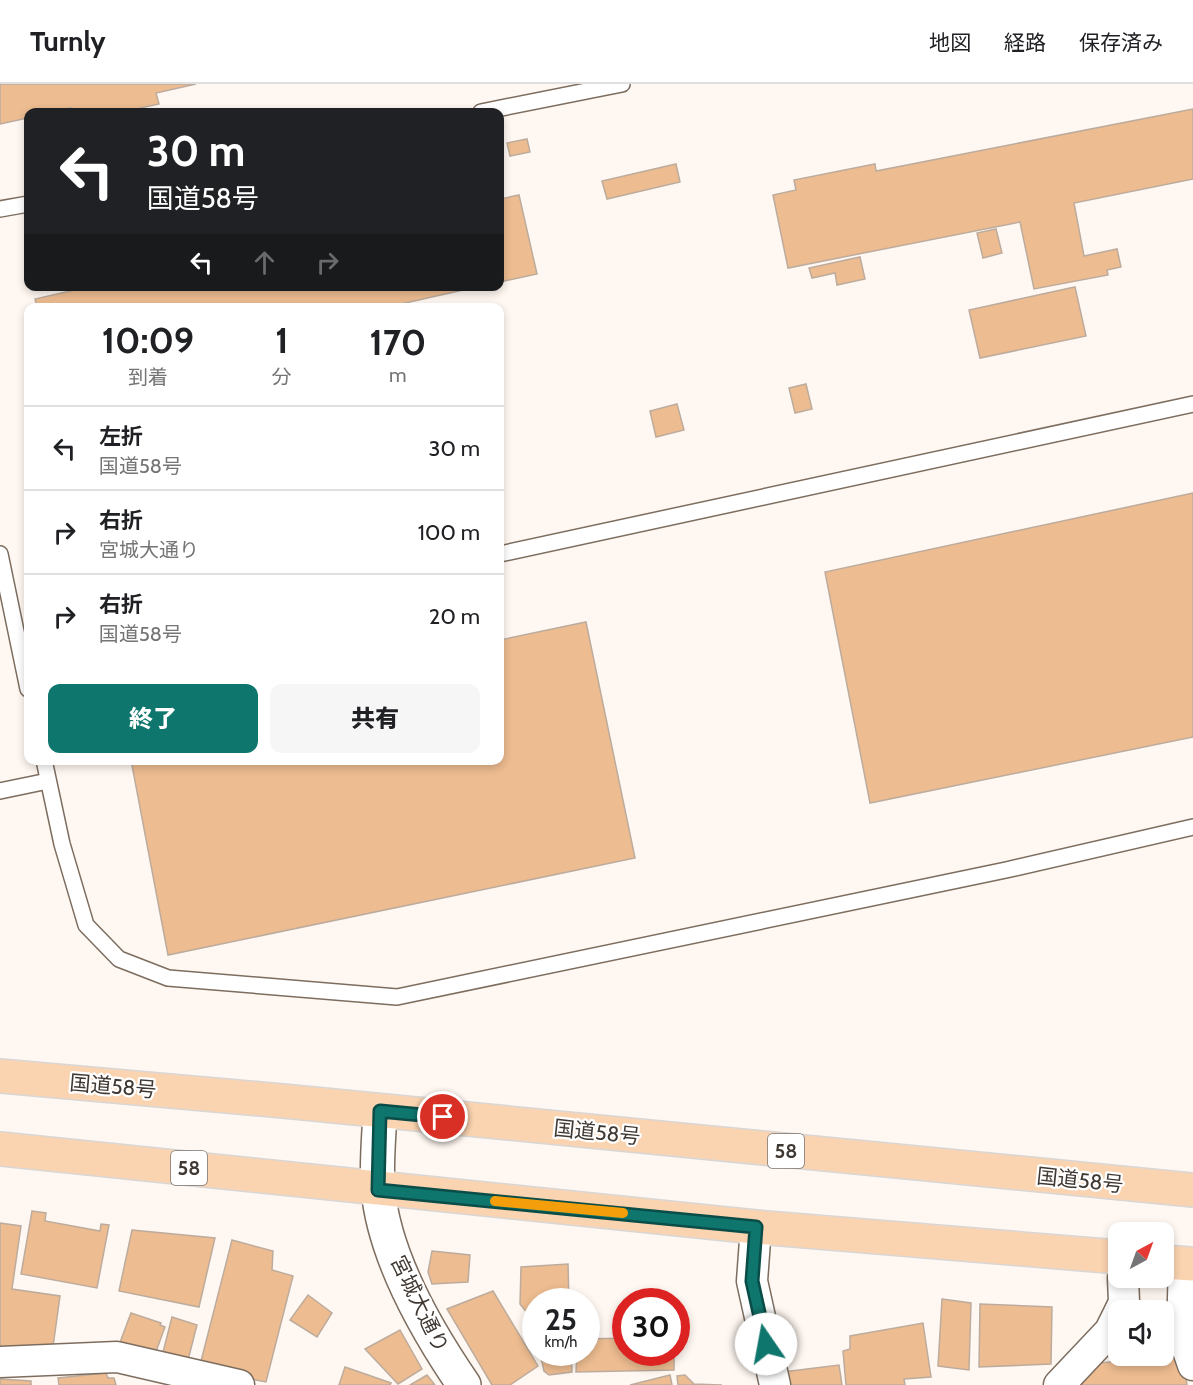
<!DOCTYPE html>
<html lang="ja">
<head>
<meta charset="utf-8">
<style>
  :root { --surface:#fff; --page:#f6f6f6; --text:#202124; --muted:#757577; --line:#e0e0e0; --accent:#0f766e }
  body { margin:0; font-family:Cabin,"Noto Sans JP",sans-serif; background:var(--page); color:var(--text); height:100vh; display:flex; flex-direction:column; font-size:22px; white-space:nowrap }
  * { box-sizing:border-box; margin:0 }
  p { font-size:20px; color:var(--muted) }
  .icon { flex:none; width:33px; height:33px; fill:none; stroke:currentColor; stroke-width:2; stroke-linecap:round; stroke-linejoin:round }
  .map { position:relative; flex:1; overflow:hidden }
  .sheet { position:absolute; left:24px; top:219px; width:480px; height:462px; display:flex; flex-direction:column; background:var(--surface); border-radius:12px; box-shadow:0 3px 9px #0003 }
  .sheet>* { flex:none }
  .hud { position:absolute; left:24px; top:24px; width:480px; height:183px; border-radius:12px; box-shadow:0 3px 9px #0003; background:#202124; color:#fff; overflow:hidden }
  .needle { width:39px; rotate:41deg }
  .tools { position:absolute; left:1108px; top:1138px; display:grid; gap:12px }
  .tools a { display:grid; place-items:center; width:66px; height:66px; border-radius:12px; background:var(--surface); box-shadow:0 3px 9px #0003; font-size:30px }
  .speed { position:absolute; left:522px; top:1204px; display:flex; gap:12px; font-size:30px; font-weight:700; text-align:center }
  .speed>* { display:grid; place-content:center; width:78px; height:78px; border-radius:50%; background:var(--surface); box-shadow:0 3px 9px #0003; line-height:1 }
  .speed small { font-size:15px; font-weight:400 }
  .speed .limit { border:9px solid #d22; background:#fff; color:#111 }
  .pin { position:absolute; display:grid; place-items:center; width:51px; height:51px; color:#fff; margin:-26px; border:3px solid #fff; border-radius:50%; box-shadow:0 2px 6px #0007 }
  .me { position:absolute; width:66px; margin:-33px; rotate:348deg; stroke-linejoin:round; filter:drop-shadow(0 0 4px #0008) }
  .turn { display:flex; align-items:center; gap:21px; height:126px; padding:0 24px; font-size:27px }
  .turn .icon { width:78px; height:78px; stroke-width:2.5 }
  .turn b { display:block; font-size:42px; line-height:51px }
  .lanes { display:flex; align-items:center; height:57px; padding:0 24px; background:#0003; justify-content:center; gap:30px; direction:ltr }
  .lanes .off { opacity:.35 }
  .eta { display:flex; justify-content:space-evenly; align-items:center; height:102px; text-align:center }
  .eta b { font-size:36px; font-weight:800; line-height:42px }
  .cta { display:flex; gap:12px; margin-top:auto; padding:12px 24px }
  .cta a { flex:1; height:69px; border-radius:12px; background:var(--accent); color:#fff; font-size:24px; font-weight:800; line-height:69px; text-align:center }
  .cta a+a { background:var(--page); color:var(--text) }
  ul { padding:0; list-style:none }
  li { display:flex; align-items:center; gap:18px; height:84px; padding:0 24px; border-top:2px solid var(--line) }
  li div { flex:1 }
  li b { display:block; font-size:22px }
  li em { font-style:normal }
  header { display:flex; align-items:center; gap:36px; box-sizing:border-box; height:84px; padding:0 30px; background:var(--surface); border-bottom:2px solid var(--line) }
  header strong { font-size:28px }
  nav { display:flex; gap:33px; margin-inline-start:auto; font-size:21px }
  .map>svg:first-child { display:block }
  .building { fill:#edbc90; stroke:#bdac9d; stroke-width:1.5 }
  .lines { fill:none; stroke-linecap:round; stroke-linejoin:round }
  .service-casing { stroke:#7d6d5f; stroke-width:18 }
  .minor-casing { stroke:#7d6d5f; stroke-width:33 }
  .tertiary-casing { stroke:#7d6d5f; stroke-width:36 }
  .trunk-casing { stroke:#d9d7d6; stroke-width:36 }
  .service { stroke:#fff; stroke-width:15 }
  .minor { stroke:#fff; stroke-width:30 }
  .tertiary { stroke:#fff; stroke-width:33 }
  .trunk { stroke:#fad3b0; stroke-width:33 }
  .route-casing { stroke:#0a4d48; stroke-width:15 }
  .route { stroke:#0f766e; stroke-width:10 }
  .slow { stroke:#f59e0b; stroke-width:10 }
  .labels { text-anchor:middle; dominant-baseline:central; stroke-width:4.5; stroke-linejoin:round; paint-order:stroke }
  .shield { fill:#fff; stroke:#797470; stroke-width:1.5 }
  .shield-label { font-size:20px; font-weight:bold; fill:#403933 }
  .street-label { font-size:21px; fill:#403933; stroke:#fff }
</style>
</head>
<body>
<header>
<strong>Turnly</strong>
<nav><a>地図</a><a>経路</a><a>保存済み</a></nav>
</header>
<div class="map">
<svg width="1193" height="1301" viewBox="0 0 1193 1301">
  <rect width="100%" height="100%" fill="#fff7f1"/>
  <g class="building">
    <polygon points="0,0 196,0 156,9 159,20 122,28 72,28 71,24 51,28 28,28 28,34 0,40"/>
    <polygon points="1193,25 1193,95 1074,119 1084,172 1117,165 1121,183 1107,186 1108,191 1034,205 1020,138 788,184 773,111 796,106 794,96 875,80 876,87"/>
    <polygon points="527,55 530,68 510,72 507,59"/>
    <polygon points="676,80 680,98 607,115 602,97"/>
    <polygon points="519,111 537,190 500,198 500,115"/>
    <polygon points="996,145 1002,169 983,174 977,149"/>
    <polygon points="860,173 865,195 837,201 835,189 812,194 809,184"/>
    <polygon points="92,202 481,202 383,224 37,224 35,215"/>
    <polygon points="1075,203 1086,252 980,274 969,226"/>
    <polygon points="806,300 812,325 795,329 789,304"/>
    <polygon points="677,320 684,346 656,353 650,327"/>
    <polygon points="1193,409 1193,653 870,719 825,488"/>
    <polygon points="586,538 635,774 168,871 131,676 500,676 500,556"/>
    <polygon points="32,1127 46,1129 45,1137 100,1147 101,1140 109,1141 97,1204 21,1190"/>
    <polygon points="0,1139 21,1142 12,1205 60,1212 52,1270 0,1263"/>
    <polygon points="132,1146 215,1154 199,1223 119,1207"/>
    <polygon points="232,1156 273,1167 272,1186 293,1192 266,1298 199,1285"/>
    <polygon points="432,1167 470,1171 468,1198 432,1200 428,1188"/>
    <polygon points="568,1180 569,1218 536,1218 536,1228 527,1229 520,1220 521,1183"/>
    <polygon points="493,1207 538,1282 510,1301 492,1301 447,1225"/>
    <polygon points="308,1211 332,1229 317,1253 290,1236"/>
    <polygon points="942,1215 971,1219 969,1286 938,1282"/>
    <polygon points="980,1220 1052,1223 1051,1280 979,1283"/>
    <polygon points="131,1229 161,1239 160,1241 165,1243 154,1273 119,1261"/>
    <polygon points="172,1233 197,1241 187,1280 162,1272"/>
    <polygon points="923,1239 931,1293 904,1295 905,1301 846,1301 843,1267 850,1265 850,1252"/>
    <polygon points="400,1246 422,1285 398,1300 365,1265"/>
    <polygon points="626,1254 626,1269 674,1269 674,1286 576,1288 577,1269 586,1269 586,1255"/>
    <polygon points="1119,1257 1119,1272 1164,1272 1164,1262 1175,1262 1184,1280 1187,1301 1075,1301 1091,1280 1118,1277 1115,1259"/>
    <polygon points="540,1269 571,1269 572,1288 549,1291 544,1287"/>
    <polygon points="839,1281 842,1301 784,1301 783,1288"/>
    <polygon points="345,1283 391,1299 390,1301 339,1301"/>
    <polygon points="106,1289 108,1294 114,1294 116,1301 59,1301 58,1294"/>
    <polygon points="427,1291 435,1301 410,1301"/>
    <polygon points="670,1291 672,1301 630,1301"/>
    <polygon points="685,1291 694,1300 722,1301 678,1301 677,1292"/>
    <polygon points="0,1295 31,1297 31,1301 0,1301"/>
  </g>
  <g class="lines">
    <g class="service-casing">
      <g id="service">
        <polyline points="481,28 622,0"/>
        <polyline points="0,125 28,120"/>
        <polyline points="0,470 28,605"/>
        <polyline points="500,470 1193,320"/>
        <polyline points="44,676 62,760 86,841 119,875 168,894 397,913 1006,786 1193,743"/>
        <polyline points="0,707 48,697"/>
      </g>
    </g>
    <g class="minor-casing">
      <g id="minor">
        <polyline points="756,1143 752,1197 775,1301"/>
        <polyline points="1184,1179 1182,1249 1193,1281"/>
        <polyline points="1120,1227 1124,1218 1123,1194"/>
        <polyline points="0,1278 117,1273 239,1301"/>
        <polyline points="1059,1301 1110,1247 1119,1229"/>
      </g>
    </g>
    <g class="tertiary-casing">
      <path id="tertiary" d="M380,1027C379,1053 376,1080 378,1105C384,1172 427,1247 464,1301"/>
    </g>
    <g class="trunk-casing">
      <g id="trunk">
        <polyline points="0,992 283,1017 1193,1106"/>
        <polyline points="0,1065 756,1143 1119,1173"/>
        <polyline points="1164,1178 1193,1180"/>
      </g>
    </g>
    <use href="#service" class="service"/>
    <use href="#minor" class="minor"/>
    <use href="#tertiary" class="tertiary"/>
    <use href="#trunk" class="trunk"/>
  </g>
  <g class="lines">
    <g class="route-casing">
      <polyline id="route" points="443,1033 380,1027 378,1106 756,1143 752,1197 766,1260"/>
    </g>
    <use href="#route" class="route"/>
    <polyline class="slow" points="495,1117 623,1129"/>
  </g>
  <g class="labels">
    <g class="shield">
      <rect x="768" y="1050" width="36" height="34" rx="4.5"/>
      <rect x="171" y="1067" width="36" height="34" rx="4.5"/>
    </g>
    <g class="shield-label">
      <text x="786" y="1067">58</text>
      <text x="189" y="1084">58</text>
    </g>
    <g class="street-label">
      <text transform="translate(113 1002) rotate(5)">国道58号</text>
      <text transform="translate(597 1048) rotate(6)">国道58号</text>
      <text transform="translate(1080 1096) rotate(6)">国道58号</text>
      <text transform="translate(420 1220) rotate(64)">宮城大通り</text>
    </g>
  </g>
</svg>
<div class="tools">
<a><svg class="needle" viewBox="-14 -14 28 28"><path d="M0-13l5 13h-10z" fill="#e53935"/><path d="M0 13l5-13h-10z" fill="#757577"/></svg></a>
<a><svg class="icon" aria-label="sound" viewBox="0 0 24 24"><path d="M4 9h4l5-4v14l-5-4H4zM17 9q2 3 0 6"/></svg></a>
</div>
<div class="speed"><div>25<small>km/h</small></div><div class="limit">30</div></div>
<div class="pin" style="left:443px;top:1033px;background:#d93025"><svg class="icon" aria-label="arrive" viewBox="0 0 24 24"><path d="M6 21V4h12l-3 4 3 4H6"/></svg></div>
<svg class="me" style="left:766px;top:1260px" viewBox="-20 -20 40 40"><circle r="19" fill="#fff"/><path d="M0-13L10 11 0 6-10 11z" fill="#0f766e"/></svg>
<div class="hud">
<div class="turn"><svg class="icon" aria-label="left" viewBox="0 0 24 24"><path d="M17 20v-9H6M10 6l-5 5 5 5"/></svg><div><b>30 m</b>国道58号</div></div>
<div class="lanes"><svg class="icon" aria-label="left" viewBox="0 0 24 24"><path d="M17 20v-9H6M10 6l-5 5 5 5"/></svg><svg class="icon off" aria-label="ahead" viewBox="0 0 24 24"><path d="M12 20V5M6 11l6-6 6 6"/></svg><svg class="icon off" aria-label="right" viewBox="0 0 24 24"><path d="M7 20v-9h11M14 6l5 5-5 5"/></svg></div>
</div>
<section class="sheet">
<div class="eta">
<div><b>10:09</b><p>到着</p></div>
<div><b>1</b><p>分</p></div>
<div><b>170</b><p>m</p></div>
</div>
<ul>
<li><svg class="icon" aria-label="left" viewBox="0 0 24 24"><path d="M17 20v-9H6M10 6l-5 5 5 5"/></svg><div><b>左折</b><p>国道58号</p></div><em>30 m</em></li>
<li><svg class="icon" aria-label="right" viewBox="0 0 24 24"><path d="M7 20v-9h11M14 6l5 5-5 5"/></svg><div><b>右折</b><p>宮城大通り</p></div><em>100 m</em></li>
<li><svg class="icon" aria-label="right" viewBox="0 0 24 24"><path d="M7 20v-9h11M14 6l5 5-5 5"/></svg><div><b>右折</b><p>国道58号</p></div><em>20 m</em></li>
</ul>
<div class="cta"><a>終了</a><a>共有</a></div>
</section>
</div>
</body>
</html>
